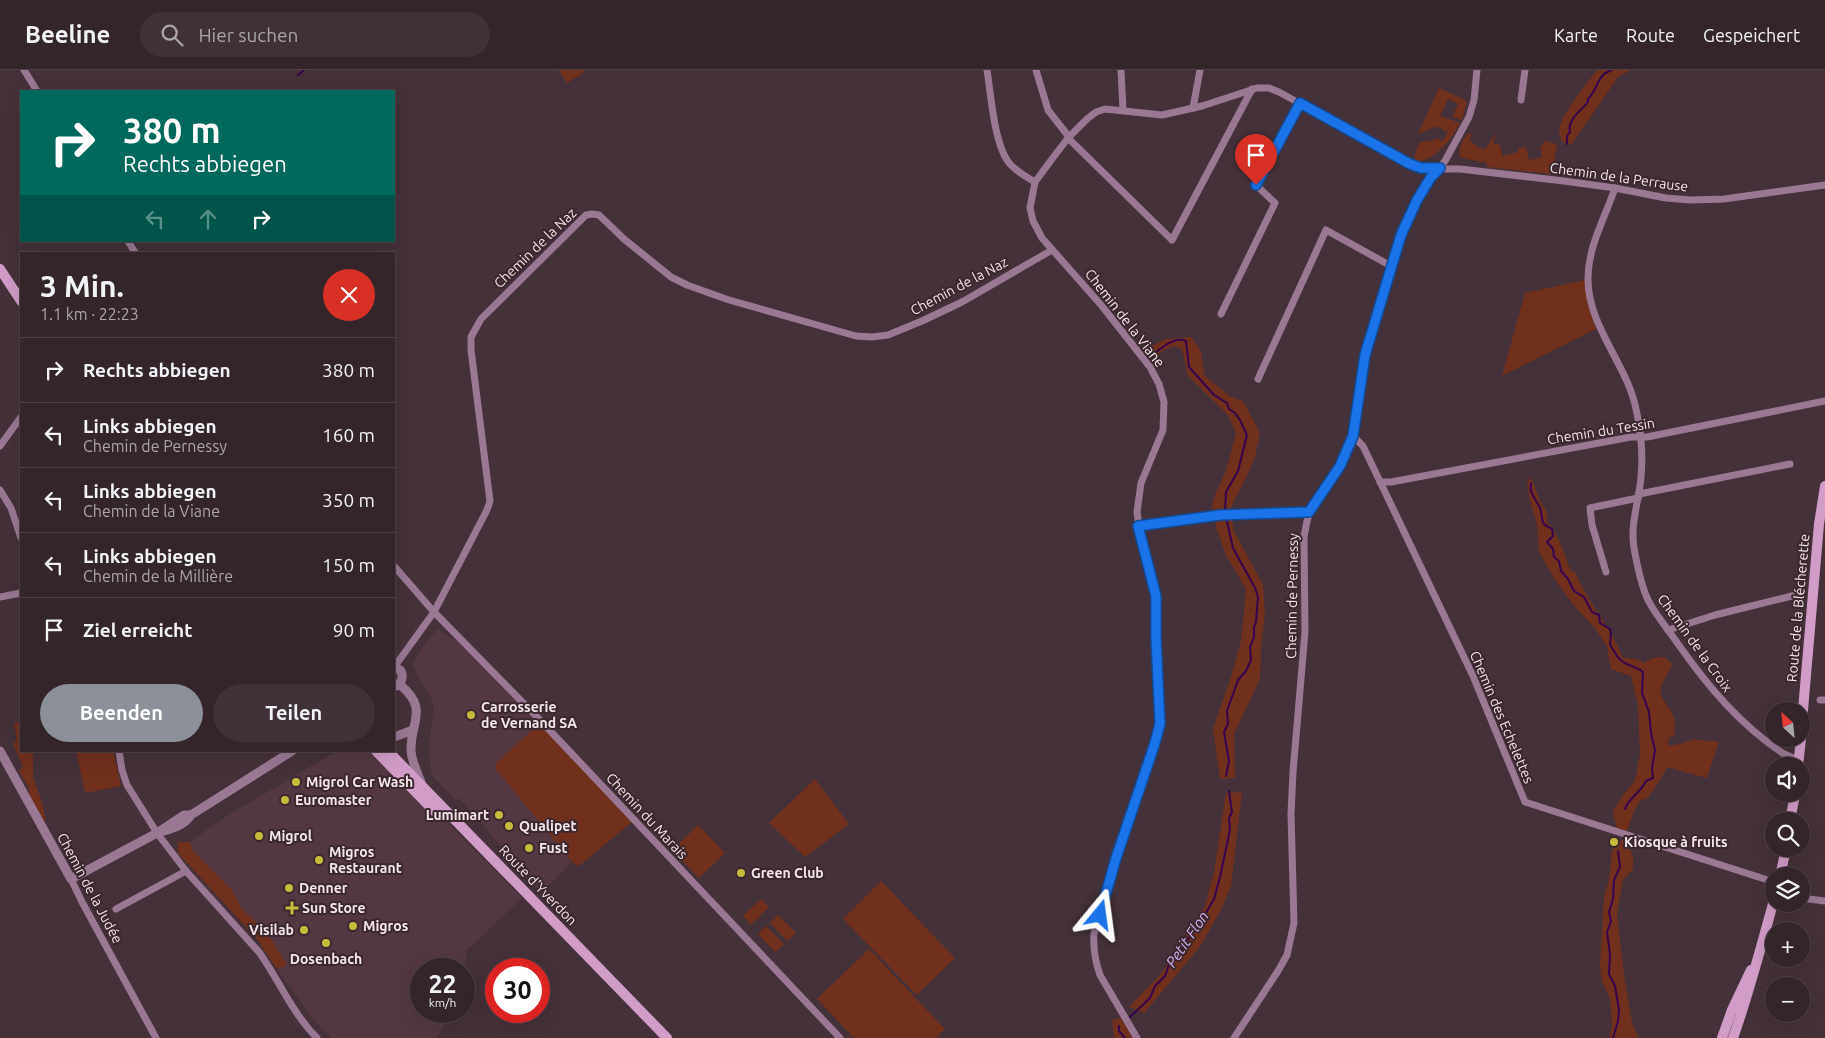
<!DOCTYPE html>
<html lang="de">
<head>
<meta charset="utf-8">
<style>
  :root { --surface:#34252b; --page:#3f3137; --text:#f1f3f6; --muted:#a9a5a9; --line:#4e4247; --accent:#8c9099 }
  body { margin:0; font-family:Ubuntu,sans-serif; background:var(--page); color:var(--text); height:100vh; display:flex; flex-direction:column; font-size:19px; white-space:nowrap }
  * { box-sizing:border-box; margin:0 }
  p { font-size:16px; color:var(--muted) }
  .icon { flex:none; width:28px; height:28px; fill:none; stroke:currentColor; stroke-width:2; stroke-linecap:round; stroke-linejoin:round }
  .map { position:relative; flex:1; overflow:hidden }
  .details { position:absolute; left:20px; top:182px; width:375px; height:500px; display:flex; flex-direction:column; background:var(--surface); border-radius:0px; box-shadow:0 5px 20px #0002,0 0 0 1px var(--line) }
  .details>* { flex:none }
  .top-card { position:absolute; left:20px; top:20px; width:375px; height:152px; border-radius:0px; box-shadow:0 5px 20px #0002,0 0 0 1px var(--line); background:#00695c; color:#fff; overflow:hidden }
  .needle { width:32px; rotate:333deg }
  .buttons { position:absolute; left:1765px; top:632px; display:grid; gap:10px }
  .buttons a { display:grid; place-items:center; width:45px; height:45px; border-radius:50%; background:var(--surface); box-shadow:0 5px 20px #0002,0 0 0 1px var(--line); font-size:25px }
  .speed { position:absolute; left:410px; top:888px; display:flex; gap:10px; font-size:25px; font-weight:700; text-align:center }
  .speed>* { display:grid; place-content:center; width:65px; height:65px; border-radius:50%; background:var(--surface); box-shadow:0 5px 20px #0002,0 0 0 1px var(--line); line-height:1 }
  .speed small { font-size:12px; font-weight:400 }
  .speed .limit { border:8px solid #d22; background:#fff; color:#111 }
  .pin { position:absolute; display:grid; place-items:center; width:42px; height:42px; color:#fff; margin:-51px -21px; border-radius:50% 50% 50% 0; rotate:-45deg; box-shadow:0 0 5px #0007 }
  .pin .icon { rotate:45deg }
  .me { position:absolute; width:55px; margin:-28px; rotate:16deg; stroke-linejoin:round; filter:drop-shadow(0 0 4px #0008) }
  .turn { display:flex; align-items:center; gap:18px; height:105px; padding:0 20px; font-size:22px }
  .turn .icon { width:65px; height:65px; stroke-width:2.5 }
  .turn b { display:block; font-size:35px; line-height:42px }
  .lanes { display:flex; align-items:center; height:48px; padding:0 20px; background:#0003; justify-content:center; gap:25px; direction:ltr }
  .lanes .off { opacity:.35 }
  .round { display:grid; place-items:center; flex:none; width:52px; height:52px; border-radius:26px; background:var(--page) }
  .summary { display:flex; align-items:center; justify-content:space-between; height:85px; padding:0 20px }
  h1 { font-size:30px; font-weight:700; line-height:38px }
  .primary-button { display:flex; gap:10px; margin-top:auto; padding:10px 20px }
  .primary-button a { flex:1; height:58px; border-radius:30px; background:var(--accent); color:#fff; font-size:20px; font-weight:700; line-height:58px; text-align:center }
  .primary-button a+a { background:var(--page); color:var(--text) }
  ul { padding:0; list-style:none }
  li { display:flex; align-items:center; gap:15px; height:65px; padding:0 20px; border-top:1px solid var(--line) }
  li div { flex:1 }
  li b { display:block; font-size:19px }
  li em { font-style:normal }
  header { display:flex; align-items:center; gap:30px; box-sizing:border-box; height:70px; padding:0 25px; background:var(--surface); border-bottom:1px solid var(--line) }
  header strong { font-size:24px }
  nav { display:flex; gap:28px; margin-inline-start:auto; font-size:18px }
  .search { width:350px; height:45px; background:var(--page); display:flex; align-items:center; gap:12px; box-sizing:border-box; padding:0 18px; border-radius:28px; color:var(--muted); font-size:19px }
  .map>svg:first-child { display:block }
  .built { fill:#533842 }
  .green { fill:#71301c }
  .lines { fill:none; stroke-linecap:round; stroke-linejoin:round }
  .stream { stroke:#370350; stroke-width:2 }
  .minor { stroke:#9a7894; stroke-width:7 }
  .tertiary { stroke:#9a7894; stroke-width:9 }
  .secondary { stroke:#d19cc8; stroke-width:10 }
  .route-casing { stroke:#114b97; stroke-width:12 }
  .route { stroke:#1a73e8; stroke-width:9 }
  .poi-dot { fill:#c7bb3b; stroke:#3b272e; stroke-width:2 }
  .labels { text-anchor:middle; dominant-baseline:central; stroke-width:4; stroke-linejoin:round; paint-order:stroke }
  .street-label { font-size:14px; fill:#f4e6eb; stroke:#3b272e }
  .poi-label { font-size:14px; font-weight:bold; fill:#f4e6eb; stroke:#3b272e; text-anchor:start }
  .water-label { font-size:15px; font-style:italic; fill:#d7b3f2; stroke:#3b272e }
</style>
</head>
<body>
<header>
<strong>Beeline</strong>
<div class="search"><svg class="icon" aria-label="search" viewBox="0 0 24 24"><circle cx="10" cy="10" r="6"/><path d="M15 15l6 6"/></svg>Hier suchen</div>
<nav><a>Karte</a><a>Route</a><a>Gespeichert</a></nav>
</header>
<div class="map">
<svg width="1825" height="968" viewBox="0 0 1825 968">
  <rect width="100%" height="100%" fill="#453139"/>
  <g class="built">
    <polygon points="437,559 455,570 478,591 539,654 496,693 496,699 572,792 541,822 459,728 456,730 431,704 429,674 434,638 430,625 418,607 413,595 417,585"/>
    <polygon points="337,681 372,682 444,749 522,828 466,881 466,914 470,918 464,927 464,899 421,899 421,941 454,941 436,968 332,968 314,950 277,899 287,894 266,861 241,838 232,820 193,781 190,772 227,746"/>
  </g>
  <g class="green">
    <polygon points="559,0 584,0 583,3 567,13"/>
    <path d="M1598,0H1631L1618,7L1572,74L1562,72C1562,69 1559,64 1559,60C1560,47 1588,10 1598,0Z"/>
    <path d="M1439,18L1467,31L1462,50L1452,47L1458,34L1448,29L1440,46L1460,53C1453,68 1433,93 1415,91V85L1419,73L1429,70L1430,72L1437,68L1442,71L1448,63C1433,51 1433,60 1418,64Z"/>
    <path d="M1496,62L1493,73L1500,75L1502,86L1518,82V78L1526,77L1529,90L1542,87L1540,76L1543,75L1544,71L1557,74L1552,104L1487,97V93L1462,88L1460,86C1458,79 1463,68 1469,63L1472,65L1469,70L1480,79L1482,78L1485,80Z"/>
    <polygon points="1585,210 1588,235 1596,259 1502,306 1525,223"/>
    <polygon points="1191,267 1201,281 1204,305 1229,326 1243,331 1260,363 1255,386 1249,402 1231,437 1233,459 1263,515 1265,544 1261,576 1260,609 1234,664 1235,708 1220,709 1213,659 1231,607 1241,571 1246,519 1226,485 1217,460 1212,435 1216,422 1226,401 1236,363 1228,345 1188,306 1182,279 1173,276 1164,280 1150,291 1142,281 1166,269"/>
    <path d="M1531,407L1540,431L1547,442V452C1559,463 1564,485 1571,501L1575,502C1588,533 1611,557 1623,588L1637,589L1644,593L1653,588L1664,587L1672,594C1670,604 1659,612 1661,623C1663,632 1669,636 1672,643C1676,650 1675,659 1674,667H1669L1668,675C1678,676 1684,672 1693,670C1701,669 1711,672 1719,671L1707,708L1667,697C1661,709 1655,720 1645,730L1641,729L1634,741L1626,764L1617,761L1613,741L1623,725L1635,711L1640,684L1638,635L1631,606L1611,599L1607,577L1595,558L1575,537L1555,510L1539,482L1537,454L1530,430L1527,413Z"/>
    <polygon points="19,652 21,656 21,681 33,681 33,708 41,729 46,751 42,752 29,729 29,718 19,701 23,696 13,674 17,670 14,653"/>
    <polygon points="539,654 632,752 579,796 572,792 496,699 496,693"/>
    <polygon points="76,681 113,681 121,716 85,723"/>
    <polygon points="815,709 849,754 805,787 769,753"/>
    <polygon points="1242,722 1231,816 1221,840 1199,878 1144,943 1129,937 1161,904 1205,836 1214,802 1226,723"/>
    <polygon points="698,755 725,783 699,808 672,780"/>
    <polygon points="1625,768 1633,786 1633,799 1623,810 1617,843 1624,905 1632,952 1638,968 1610,968 1612,955 1610,928 1602,912 1600,895 1604,827 1609,810 1612,783 1614,776"/>
    <polygon points="178,772 190,772 193,781 232,820 241,838 266,861 287,895 277,899 257,869 178,783"/>
    <polygon points="881,811 955,888 917,925 843,849"/>
    <polygon points="761,829 769,837 751,855 743,846"/>
    <polygon points="778,845 796,863 787,871 770,853"/>
    <polygon points="766,856 784,874 775,882 758,864"/>
    <polygon points="869,879 945,959 936,968 854,968 817,929"/>
    <polygon points="1121,948 1133,968 1114,968 1112,950"/>
  </g>
  <g class="lines">
    <g class="stream">
      <polyline points="298,5 304,0"/>
      <path d="M1567,74V66L1570,62C1567,49 1581,41 1588,32V29C1597,20 1596,12 1604,4C1606,2 1609,2 1611,0"/>
      <path d="M1156,282C1164,276 1176,266 1186,271L1189,297L1214,325L1227,333L1229,339L1235,343L1240,350L1247,365L1238,401L1226,422L1225,442"/>
      <path d="M1531,413C1529,423 1535,428 1539,436C1542,440 1541,447 1543,452C1544,456 1549,457 1552,459L1553,466L1547,472L1553,479L1554,487L1559,491L1561,501L1568,509L1574,521L1584,527L1592,542L1599,545L1600,553L1610,559L1611,564L1610,575C1614,580 1617,588 1622,591C1628,596 1638,597 1643,602L1642,623L1649,642L1651,663L1655,680L1652,698L1653,708L1646,711C1640,724 1629,727 1625,739"/>
      <polyline points="1226,447 1233,478 1255,518 1258,527 1256,552 1254,557 1254,567 1250,577 1251,590 1246,601 1238,610 1227,641 1228,654 1224,662 1229,691 1226,706"/>
      <polyline points="1129,948 1150,928 1155,916 1165,906 1170,892 1181,881 1187,870 1197,858 1214,829 1220,807 1230,760 1229,748 1232,742 1229,721"/>
      <polyline points="1119,956 1119,961 1125,968"/>
      <polyline points="1613,968 1618,951 1619,940 1615,916 1609,904 1610,884 1607,862 1611,851 1609,842 1613,829 1614,810 1620,797 1618,781"/>
    </g>
    <g class="minor">
      <polyline points="24,0 37,21"/>
      <path d="M987,0C991,24 994,76 1010,94C1017,102 1026,107 1035,112"/>
      <polyline points="1036,0 1048,40 1069,67"/>
      <polyline points="1121,0 1123,40"/>
      <polyline points="1521,30 1525,0"/>
      <polyline points="1193,38 1200,0"/>
      <polyline points="1068,68 1172,170 1252,19"/>
      <path d="M1615,118C1605,148 1588,176 1588,209C1588,257 1627,294 1636,339C1641,361 1643,386 1641,407C1639,432 1630,453 1634,478C1637,495 1641,515 1648,530C1654,542 1663,553 1671,564C1699,604 1727,641 1766,671C1777,679 1786,688 1799,688"/>
      <polyline points="128,171 136,184"/>
      <polyline points="1221,244 1275,133 1256,115 1300,33"/>
      <polyline points="1258,309 1326,160 1391,196"/>
      <polyline points="1353,366 1363,376 1473,606 1525,732 1774,812"/>
      <polyline points="0,376 21,347"/>
      <polyline points="1380,412 1391,412 1631,367 1647,367 1825,331"/>
      <polyline points="0,420 11,438 21,468"/>
      <polyline points="1639,424 1790,394"/>
      <polyline points="1138,456 1220,445 1309,442"/>
      <polyline points="394,496 434,542 539,649 840,968"/>
      <polyline points="1606,502 1592,455 1590,438 1638,428"/>
      <polyline points="0,527 21,523"/>
      <polyline points="1668,560 1715,545 1796,525"/>
      <polyline points="395,596 434,542 487,440 490,431 471,280 471,267 481,249 586,145 592,144 599,145 624,169 671,207 687,215 729,230 856,266 872,267 888,265 922,251 962,232 1052,180"/>
      <polyline points="1820,630 1825,630"/>
      <path d="M119,681L122,700L127,715L157,763L186,801L259,882C279,910 292,943 317,968"/>
      <polyline points="71,809 82,832 156,968"/>
      <polyline points="1801,828 1825,831"/>
      <polyline points="116,839 186,801"/>
      <path d="M1137,968L1100,905C1095,891 1093,879 1094,864L1116,788L1154,677L1160,654L1156,569V526L1142,476L1137,442L1141,413L1163,360L1164,332L1159,314L1150,297L1102,236L1042,168L1033,151L1030,138L1035,112L1052,89L1068,68L1087,49L1096,42L1105,39L1162,45L1202,36L1257,18H1269L1279,22L1410,94L1429,99H1460L1564,111L1615,118L1666,128L1690,130L1724,129L1825,115"/>
      <polyline points="1234,968 1278,901 1287,885 1294,853 1291,744 1293,702 1305,562 1304,467 1307,451 1311,439 1340,396 1353,366 1365,285 1401,165 1417,129 1431,107 1445,91 1469,47 1474,30 1477,0"/>
    </g>
    <g class="tertiary">
      <path d="M394,596L401,601C404,608 401,615 394,617"/>
      <path d="M399,614C430,639 410,651 411,681C412,693 418,704 422,715"/>
      <polyline points="394,667 413,660"/>
      <polyline points="0,681 71,809 157,763 184,745 191,745"/>
      <path d="M159,762C171,759 184,756 191,745L292,681"/>
    </g>
    <g class="secondary">
      <polyline points="0,199 21,231"/>
      <polyline points="1801,663 1819,454 1825,416"/>
      <polyline points="376,681 434,741 448,746"/>
      <polyline points="388,681 667,968"/>
      <polyline points="1798,696 1801,669"/>
      <polyline points="1790,751 1795,724"/>
      <polyline points="1780,806 1786,779"/>
      <polyline points="1722,968 1732,940 1751,900"/>
      <path d="M1733,968C1749,923 1761,877 1774,830"/>
    </g>
  </g>
  <g class="lines">
    <g class="route-casing">
      <polyline id="route" points="1100,845 1116,788 1154,676 1160,654 1156,569 1156,526 1138,456 1220,445 1309,442 1340,396 1353,366 1365,285 1401,165 1417,130 1431,107 1440,98 1421,98 1410,94 1300,33 1256,115"/>
    </g>
    <use href="#route" class="route"/>
  </g>
  <g class="poi-dot">
    <circle cx="471" cy="645" r="5"/>
    <circle cx="296" cy="712" r="5"/>
    <circle cx="285" cy="730" r="5"/>
    <circle cx="499" cy="745" r="5"/>
    <circle cx="509" cy="756" r="5"/>
    <circle cx="259" cy="766" r="5"/>
    <circle cx="1614" cy="772" r="5"/>
    <circle cx="529" cy="778" r="5"/>
    <circle cx="319" cy="790" r="5"/>
    <circle cx="741" cy="803" r="5"/>
    <circle cx="289" cy="818" r="5"/>
    <path d="M289.5 830.5h5v5h5v5h-5v5h-5v-5h-5v-5h5z"/>
    <circle cx="353" cy="856" r="5"/>
    <circle cx="304" cy="860" r="5"/>
    <circle cx="326" cy="873" r="5"/>
  </g>
  <g class="labels">
    <g class="street-label">
      <text transform="translate(1619 107) rotate(8)">Chemin de la Perrause</text>
      <text transform="translate(535 178) rotate(-44)">Chemin de la Naz</text>
      <text transform="translate(959 216) rotate(-28)">Chemin de la Naz</text>
      <text transform="translate(1125 248) rotate(52)">Chemin de la Viane</text>
      <text transform="translate(1601 361) rotate(-9)">Chemin du Tessin</text>
      <text transform="translate(1292 526) rotate(-89)">Chemin de Pernessy</text>
      <text transform="translate(1798 538) rotate(-85)">Route de la Blécherette</text>
      <text transform="translate(1695 573) rotate(54)">Chemin de la Croix</text>
      <text transform="translate(1502 647) rotate(67)">Chemin des Echelettes</text>
      <text transform="translate(647 746) rotate(47)">Chemin du Marais</text>
      <text transform="translate(538 815) rotate(46)">Route d'Yverdon</text>
      <text transform="translate(90 818) rotate(62)">Chemin de la Judée</text>
    </g>
    <g class="poi-label">
      <text x="481" y="637">Carrosserie<tspan x="481" dy="16">de Vernand SA</tspan></text>
      <text x="306" y="712">Migrol Car Wash</text>
      <text x="295" y="730">Euromaster</text>
      <text x="489" y="745" text-anchor="end">Lumimart</text>
      <text x="519" y="756">Qualipet</text>
      <text x="269" y="766">Migrol</text>
      <text x="1624" y="772">Kiosque à fruits</text>
      <text x="539" y="778">Fust</text>
      <text x="329" y="782">Migros<tspan x="329" dy="16">Restaurant</tspan></text>
      <text x="751" y="803">Green Club</text>
      <text x="299" y="818">Denner</text>
      <text x="302" y="838">Sun Store</text>
      <text x="363" y="856">Migros</text>
      <text x="294" y="860" text-anchor="end">Visilab</text>
      <text x="326" y="889" text-anchor="middle">Dosenbach</text>
    </g>
    <g class="water-label">
      <text transform="translate(1187 869) rotate(-56)">Petit Flon</text>
    </g>
  </g>
</svg>
<div class="buttons">
<a><svg class="needle" viewBox="-14 -14 28 28"><path d="M0-13l5 13h-10z" fill="#e53935"/><path d="M0 13l5-13h-10z" fill="#a9a5a9"/></svg></a>
<a><svg class="icon" aria-label="sound" viewBox="0 0 24 24"><path d="M4 9h4l5-4v14l-5-4H4zM17 9q2 3 0 6"/></svg></a>
<a><svg class="icon" aria-label="search" viewBox="0 0 24 24"><circle cx="10" cy="10" r="6"/><path d="M15 15l6 6"/></svg></a>
<a><svg class="icon" aria-label="layers" viewBox="0 0 24 24"><path d="M12 4l9 5-9 5-9-5zM3 14l9 5 9-5"/></svg></a>
<a>+</a>
<a>−</a>
</div>
<div class="speed"><div>22<small>km/h</small></div><div class="limit">30</div></div>
<div class="pin" style="left:1256px;top:115px;background:#d93025"><svg class="icon" aria-label="arrive" viewBox="0 0 24 24"><path d="M6 21V4h12l-3 4 3 4H6"/></svg></div>
<svg class="me" style="left:1100px;top:845px" viewBox="-20 -20 40 40"><path d="M0-17L14 15 0 8-14 15z" fill="#1a73e8" stroke="#fff" stroke-width="4"/></svg>
<div class="top-card">
<div class="turn"><svg class="icon" aria-label="right" viewBox="0 0 24 24"><path d="M7 20v-9h11M14 6l5 5-5 5"/></svg><div><b>380 m</b>Rechts abbiegen</div></div>
<div class="lanes"><svg class="icon off" aria-label="left" viewBox="0 0 24 24"><path d="M17 20v-9H6M10 6l-5 5 5 5"/></svg><svg class="icon off" aria-label="ahead" viewBox="0 0 24 24"><path d="M12 20V5M6 11l6-6 6 6"/></svg><svg class="icon" aria-label="right" viewBox="0 0 24 24"><path d="M7 20v-9h11M14 6l5 5-5 5"/></svg></div>
</div>
<section class="details">
<div class="summary"><div><h1>3 Min.</h1><p>1.1 km · 22:23</p></div><a class="round" style="background:#d93025;color:#fff"><svg class="icon" aria-label="close" viewBox="0 0 24 24"><path d="M6 6l12 12M18 6L6 18"/></svg></a></div>
<ul>
<li><svg class="icon" aria-label="right" viewBox="0 0 24 24"><path d="M7 20v-9h11M14 6l5 5-5 5"/></svg><div><b>Rechts abbiegen</b></div><em>380 m</em></li>
<li><svg class="icon" aria-label="left" viewBox="0 0 24 24"><path d="M17 20v-9H6M10 6l-5 5 5 5"/></svg><div><b>Links abbiegen</b><p>Chemin de Pernessy</p></div><em>160 m</em></li>
<li><svg class="icon" aria-label="left" viewBox="0 0 24 24"><path d="M17 20v-9H6M10 6l-5 5 5 5"/></svg><div><b>Links abbiegen</b><p>Chemin de la Viane</p></div><em>350 m</em></li>
<li><svg class="icon" aria-label="left" viewBox="0 0 24 24"><path d="M17 20v-9H6M10 6l-5 5 5 5"/></svg><div><b>Links abbiegen</b><p>Chemin de la Millière</p></div><em>150 m</em></li>
<li><svg class="icon" aria-label="arrive" viewBox="0 0 24 24"><path d="M6 21V4h12l-3 4 3 4H6"/></svg><div><b>Ziel erreicht</b></div><em>90 m</em></li>
</ul>
<div class="primary-button"><a>Beenden</a><a>Teilen</a></div>
</section>
</div>
</body>
</html>
